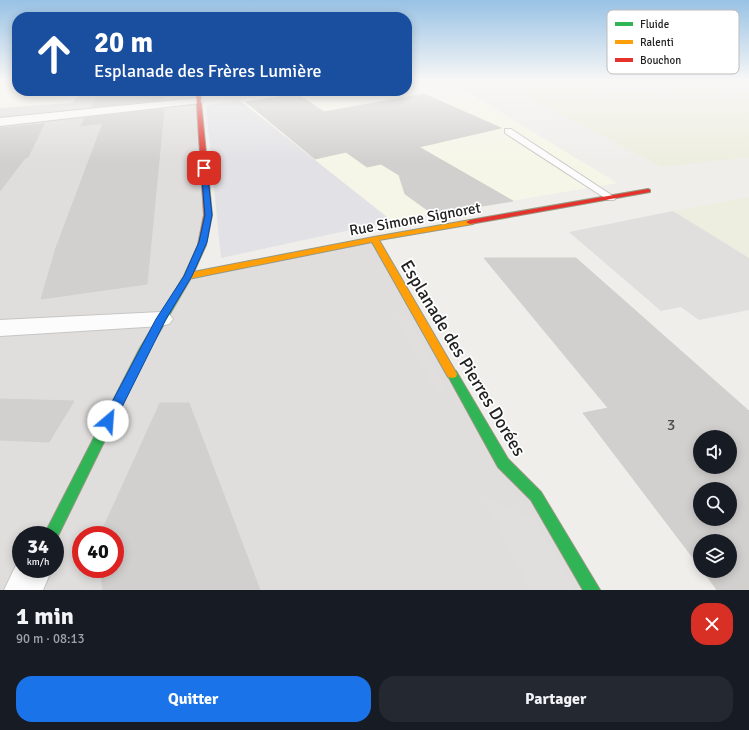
<!DOCTYPE html>
<html lang="fr">
<head>
<meta charset="utf-8">
<style>
  :root { --surface:#171b24; --page:#242831; --text:#f1f3f6; --muted:#9ea1a6; --accent:#1a73e8 }
  body { margin:0; font-family:Signika,sans-serif; background:var(--page); color:var(--text); height:100vh; display:flex; flex-direction:column; font-size:15px; white-space:nowrap }
  * { box-sizing:border-box; margin:0 }
  p { font-size:13px; color:var(--muted) }
  .icon { flex:none; width:22px; height:22px; fill:none; stroke:currentColor; stroke-width:2; stroke-linecap:round; stroke-linejoin:round }
  .map { position:relative; height:590px; overflow:hidden }
  .panel { display:flex; flex-direction:column; background:var(--surface); flex:1 }
  .panel>* { flex:none }
  .top-card { position:absolute; left:12px; top:12px; width:400px; height:84px; border-radius:16px; box-shadow:0 2px 10px #0003; background:#1a4fa0; color:#fff; overflow:hidden }
  .tools { position:absolute; left:693px; top:430px; display:grid; gap:8px }
  .tools a { display:grid; place-items:center; width:44px; height:44px; border-radius:50%; background:var(--surface); box-shadow:0 2px 10px #0003; font-size:20px }
  .speed { position:absolute; left:12px; top:526px; display:flex; gap:8px; font-size:20px; font-weight:700; text-align:center }
  .speed>* { display:grid; place-content:center; width:52px; height:52px; border-radius:50%; background:var(--surface); box-shadow:0 2px 10px #0003; line-height:1 }
  .speed small { font-size:10px; font-weight:400 }
  .speed .limit { border:6px solid #d22; background:#fff; color:#111 }
  .pin { position:absolute; display:grid; place-items:center; width:34px; height:34px; color:#fff; margin:-17px; border-radius:8px; box-shadow:0 2px 6px #0006 }
  .me { position:absolute; width:44px; margin:-22px; rotate:27deg; stroke-linejoin:round; filter:drop-shadow(0 0 3px #0008) }
  .turn { display:flex; align-items:center; gap:14px; height:84px; padding:0 16px; font-size:18px }
  .turn .icon { width:52px; height:52px; stroke-width:2.5 }
  .turn b { display:block; font-size:28px; line-height:34px }
  .round { display:grid; place-items:center; flex:none; width:42px; height:42px; border-radius:16px; background:var(--page) }
  .summary { display:flex; align-items:center; justify-content:space-between; height:68px; padding:0 16px }
  h1 { font-size:24px; font-weight:800; line-height:30px }
  .button { display:flex; gap:8px; margin-top:auto; padding:8px 16px }
  .button a { flex:1; height:46px; border-radius:16px; background:var(--accent); color:#fff; font-size:16px; font-weight:800; line-height:46px; text-align:center }
  .button a+a { background:var(--page); color:var(--text) }
  .map>svg:first-child { display:block }
  .residential { fill:#dfdedc; fill-rule:evenodd }
  .education { fill:#f6f6e8 }
  .farmland { fill:#edeedf }
  .parking { fill:#e0dfde }
  .plaza { fill:#e2e1e5 }
  .building { fill:#d2d0ce; stroke:#d2d0cc; fill-rule:evenodd }
  .lines { fill:none; stroke-linecap:round; stroke-linejoin:round }
  .lane-casing { stroke:#c7c6c5; stroke-width:2 }
  .street-casing { stroke:#c7c6c5; stroke-width:2 }
  .fast-casing { stroke:#969983; stroke-width:2 }
  .slow-casing { stroke:#969983; stroke-width:2 }
  .jam-casing { stroke:#969983; stroke-width:2 }
  .lane { fill:#fdfcfc; fill-rule:evenodd }
  .street { fill:#fdfcfc; fill-rule:evenodd }
  .fast { fill:#30b455; fill-rule:evenodd }
  .slow { fill:#ff9f0a; fill-rule:evenodd }
  .jam { fill:#e5322d; fill-rule:evenodd }
  .route { fill:#1a73e8; stroke:#114b97 }
  .labels { text-anchor:middle; dominant-baseline:central; stroke-width:3.5; stroke-linejoin:round; paint-order:stroke }
  .street-label { font-size:15px; fill:#222; stroke:#fff }
  .near-number-label { font-size:16px; fill:#4e4e4d }
  .near-street-label { font-size:18px; fill:#222; stroke:#fff }
  .key { fill:#fff; stroke:#bdbdbd; stroke-width:1 }
  .key-label { font-size:11px; fill:#222 }
</style>
</head>
<body>
<div class="map">
<svg width="749" height="590" viewBox="0 0 749 590">
  <rect width="100%" height="100%" fill="#efeeeb"/>
  <path class="residential" d="M0,80H17V91H200L208,215L188,275L374,239L586,590H0ZM21,535H55V569H21ZM81,535H115V569H81Z"/>
  <g class="education">
    <polygon points="0,80 17,80 17,91 81,91 73,103 0,108"/>
    <polygon points="407,80 448,80 617,183 392,221 239,100 300,91 407,91"/>
  </g>
  <g class="farmland">
    <polygon points="492,80 573,80 604,94 717,84 749,94 749,157 663,167"/>
    <polygon points="749,197 749,258 673,211"/>
  </g>
  <g class="parking">
    <polygon points="673,211 749,258 749,310 699,320 681,307 661,311 569,232"/>
    <polygon points="407,316 448,392 435,390 397,318"/>
    <polygon points="484,498 534,518 575,590 531,590"/>
  </g>
  <polygon class="plaza" points="239,100 392,221 221,258 206,106"/>
  <g class="building">
    <polygon points="101,91 165,91 164,100 91,107"/>
    <polygon points="297,94 324,112 424,94 501,128 419,147 513,201 433,214 405,194 399,175 381,164 367,167 346,152 315,159 246,102"/>
    <polygon points="164,109 147,284 41,299 56,248 103,123 81,126 85,118"/>
    <polygon points="44,124 28,157 25,158 0,191 0,128"/>
    <path d="M484,258H576L749,411V590H717L703,571H730V541H700V567L583,413L608,408ZM700,437H730V467H700ZM700,489H730V519H700Z"/>
    <polygon points="0,399 74,401 49,442 0,440"/>
    <polygon points="160,403 189,403 260,590 103,590 100,569 115,569 115,535 100,535"/>
  </g>
  <g class="lines">
    <g class="lane-casing">
      <polygon id="lane" points="505,129 511,129 616,198 614,200 608,200 505,133"/>
    </g>
    <g class="street-casing">
      <g id="street">
        <polygon points="197,98 201,99 203,101 201,103 0,126 0,118"/>
        <polygon points="161,312 169,314 173,319 169,324 161,326 0,336 0,320"/>
        <polygon points="21,555 21,569 52,569 43,590 4,590"/>
      </g>
    </g>
    <g class="fast-casing">
      <g id="fast">
        <polygon points="199,243 202,243 206,245 192,276 150,348 56,540 55,540 55,535 44,535 140,348 184,276"/>
        <polygon points="452,370 456,371 508,459 541,492 600,590 583,590 531,500 498,467 447,374 448,371"/>
      </g>
    </g>
    <g class="slow-casing">
      <polygon id="slow" points="470,220 474,222 473,224 379,240 457,374 456,377 452,378 448,377 372,242 188,279 184,276 188,273 374,237"/>
    </g>
    <g class="jam-casing">
      <g id="jam">
        <polygon points="196,91 200,91 212,215 206,245 202,247 198,245 204,215"/>
        <polygon points="648,189 650,190 650,192 470,224 466,222 470,220"/>
      </g>
    </g>
    <use href="#lane" class="lane"/>
    <use href="#street" class="street"/>
    <use href="#fast" class="fast"/>
    <use href="#slow" class="slow"/>
    <use href="#jam" class="jam"/>
  </g>
  <linearGradient id="sky" x2="0" y2="1"><stop stop-color="#98c2e5"/><stop offset="0.49" stop-color="#f8f7f6"/><stop offset="1" stop-color="#f8f7f6" stop-opacity="0"/></linearGradient>
  <rect width="749" height="163" fill="url(#sky)"/>
  <polygon class="route" points="204,166 207,168 212,215 207,242 192,276 166,319 113,425 108,426 104,425 102,421 156,319 184,276 199,242 205,215 201,168"/>
  <g class="labels">
    <g class="street-label">
      <text transform="translate(415 219) rotate(-10)">Rue Simone Signoret</text>
    </g>
    <g class="near-number-label">
      <text x="671" y="425">3</text>
    </g>
    <g class="near-street-label">
      <text transform="translate(463 358) rotate(59)">Esplanade des Pierres Dorées</text>
    </g>
  </g>
  <rect x="607" y="10" width="132" height="64" rx="6" class="key"/>
  <rect x="615" y="22" width="18" height="4" fill="#30b455"/>
  <rect x="615" y="40" width="18" height="4" fill="#ff9f0a"/>
  <rect x="615" y="58" width="18" height="4" fill="#e5322d"/>
  <g class="key-label">
    <text x="640" y="28">Fluide</text>
    <text x="640" y="46">Ralenti</text>
    <text x="640" y="64">Bouchon</text>
  </g>
</svg>
<div class="tools">
<a><svg class="icon" aria-label="sound" viewBox="0 0 24 24"><path d="M4 9h4l5-4v14l-5-4H4zM17 9q2 3 0 6"/></svg></a>
<a><svg class="icon" aria-label="search" viewBox="0 0 24 24"><circle cx="10" cy="10" r="6"/><path d="M15 15l6 6"/></svg></a>
<a><svg class="icon" aria-label="layers" viewBox="0 0 24 24"><path d="M12 4l9 5-9 5-9-5zM3 14l9 5 9-5"/></svg></a>
</div>
<div class="speed"><div>34<small>km/h</small></div><div class="limit">40</div></div>
<div class="pin" style="left:204px;top:168px;background:#d93025"><svg class="icon" aria-label="arrive" viewBox="0 0 24 24"><path d="M6 21V4h12l-3 4 3 4H6"/></svg></div>
<svg class="me" style="left:108px;top:421px" viewBox="-20 -20 40 40"><circle r="19" fill="#fff"/><path d="M0-13L10 11 0 6-10 11z" fill="#1a73e8"/></svg>
<div class="top-card">
<div class="turn"><svg class="icon" aria-label="ahead" viewBox="0 0 24 24"><path d="M12 20V5M6 11l6-6 6 6"/></svg><div><b>20 m</b>Esplanade des Frères Lumière</div></div>
</div>
</div>
<section class="panel">
<div class="summary"><div><h1>1 min</h1><p>90 m · 08:13</p></div><a class="round" style="background:#d93025;color:#fff"><svg class="icon" aria-label="close" viewBox="0 0 24 24"><path d="M6 6l12 12M18 6L6 18"/></svg></a></div>
<div class="button"><a>Quitter</a><a>Partager</a></div>
</section>
</body>
</html>
